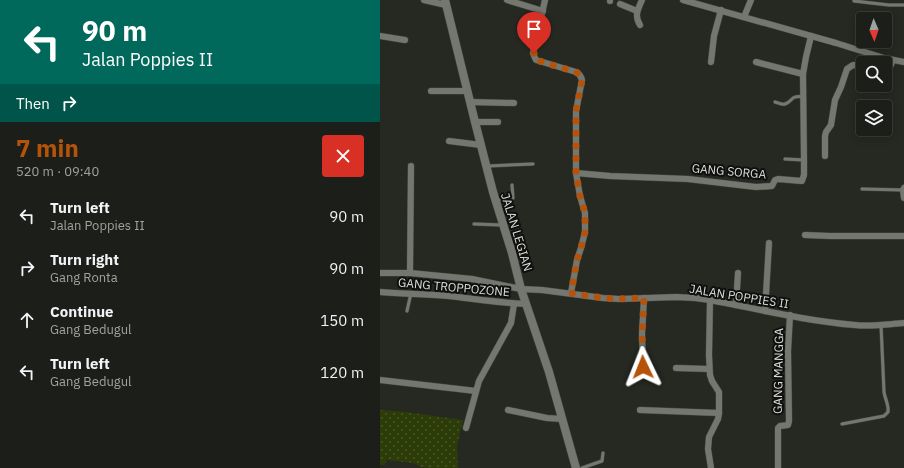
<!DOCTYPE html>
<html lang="en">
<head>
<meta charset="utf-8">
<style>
  :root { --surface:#1c1e1a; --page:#252723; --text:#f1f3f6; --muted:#a0a2a2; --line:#3a3c39; --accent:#b45309 }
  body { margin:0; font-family:"IBM Plex Sans",sans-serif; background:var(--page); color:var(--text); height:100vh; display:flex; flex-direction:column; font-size:15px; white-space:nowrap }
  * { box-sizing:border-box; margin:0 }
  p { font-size:13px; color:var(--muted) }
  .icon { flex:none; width:22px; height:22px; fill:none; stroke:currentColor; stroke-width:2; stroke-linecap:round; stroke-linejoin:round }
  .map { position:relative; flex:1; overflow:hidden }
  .panel { display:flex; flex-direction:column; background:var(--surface); width:380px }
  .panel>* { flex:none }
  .top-card { background:#00695c; color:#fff; overflow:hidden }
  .needle { width:26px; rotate:178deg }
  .tools { position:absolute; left:476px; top:12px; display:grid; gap:8px }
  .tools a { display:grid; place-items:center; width:36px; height:36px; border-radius:4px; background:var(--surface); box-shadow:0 2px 10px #0003,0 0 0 1px var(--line); font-size:20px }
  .pin { position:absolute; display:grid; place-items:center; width:34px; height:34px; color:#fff; margin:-41px -17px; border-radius:50% 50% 50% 0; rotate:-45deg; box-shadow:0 0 4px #0007 }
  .pin .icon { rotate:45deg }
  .me { position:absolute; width:44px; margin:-22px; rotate:358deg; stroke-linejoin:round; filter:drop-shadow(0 0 3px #0008) }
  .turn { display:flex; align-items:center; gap:14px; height:84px; padding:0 16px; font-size:18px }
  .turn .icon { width:52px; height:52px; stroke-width:2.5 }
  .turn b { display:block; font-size:28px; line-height:34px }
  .then { display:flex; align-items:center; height:38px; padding:0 16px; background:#0003; gap:8px; font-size:15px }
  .round { display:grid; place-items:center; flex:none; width:42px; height:42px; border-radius:4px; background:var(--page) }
  .summary { display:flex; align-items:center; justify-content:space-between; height:68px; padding:0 16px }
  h1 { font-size:24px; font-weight:700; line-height:30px; color:var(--accent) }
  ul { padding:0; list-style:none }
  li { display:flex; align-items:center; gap:12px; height:52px; padding:0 16px }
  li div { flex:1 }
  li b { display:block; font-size:15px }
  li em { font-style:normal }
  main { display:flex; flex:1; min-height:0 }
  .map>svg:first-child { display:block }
  .grass { fill:url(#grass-dots) }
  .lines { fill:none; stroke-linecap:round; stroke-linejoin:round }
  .service-casing { stroke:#454741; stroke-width:4 }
  .minor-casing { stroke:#454741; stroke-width:7 }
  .secondary-casing { stroke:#454741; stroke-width:9 }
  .service { stroke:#73776f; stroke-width:3 }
  .minor { stroke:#73776f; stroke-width:6 }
  .secondary { stroke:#73776f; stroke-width:8 }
  .route { stroke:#b45309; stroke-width:7; stroke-dasharray:0 12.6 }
  .labels { text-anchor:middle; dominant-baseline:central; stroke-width:4; stroke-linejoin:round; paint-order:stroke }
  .street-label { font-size:12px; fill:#dddfdb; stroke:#0f100e }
</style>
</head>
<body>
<main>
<section class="panel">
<div class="top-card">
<div class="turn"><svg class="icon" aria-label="left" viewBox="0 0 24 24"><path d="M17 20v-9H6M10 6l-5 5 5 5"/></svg><div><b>90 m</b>Jalan Poppies II</div></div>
<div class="then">Then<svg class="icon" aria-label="right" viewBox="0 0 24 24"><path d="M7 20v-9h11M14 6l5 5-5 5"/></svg></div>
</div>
<div class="summary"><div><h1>7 min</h1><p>520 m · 09:40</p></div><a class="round" style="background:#d93025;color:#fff"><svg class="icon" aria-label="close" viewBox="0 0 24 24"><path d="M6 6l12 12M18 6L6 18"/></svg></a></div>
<ul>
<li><svg class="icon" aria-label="left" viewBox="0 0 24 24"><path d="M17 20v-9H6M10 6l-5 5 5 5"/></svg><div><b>Turn left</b><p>Jalan Poppies II</p></div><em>90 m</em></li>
<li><svg class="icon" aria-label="right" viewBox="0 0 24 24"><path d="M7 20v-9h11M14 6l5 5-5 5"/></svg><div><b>Turn right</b><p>Gang Ronta</p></div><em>90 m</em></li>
<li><svg class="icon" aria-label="ahead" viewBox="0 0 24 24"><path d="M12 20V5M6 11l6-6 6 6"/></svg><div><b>Continue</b><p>Gang Bedugul</p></div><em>150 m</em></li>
<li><svg class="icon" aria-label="left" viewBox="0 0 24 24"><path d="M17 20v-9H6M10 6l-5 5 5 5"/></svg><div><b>Turn left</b><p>Gang Bedugul</p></div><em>120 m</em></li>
</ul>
</section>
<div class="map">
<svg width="524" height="468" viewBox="0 0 524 468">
  <defs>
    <pattern id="grass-dots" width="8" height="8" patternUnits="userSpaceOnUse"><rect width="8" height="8" fill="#2c3c08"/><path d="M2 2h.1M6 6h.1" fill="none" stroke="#4a582b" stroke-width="1.8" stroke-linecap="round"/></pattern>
  </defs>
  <rect width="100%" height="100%" fill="#262822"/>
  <polygon class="grass" points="0,410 26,412 83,420 77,446 78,468 49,468 41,467 33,463 6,460 5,465 0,465"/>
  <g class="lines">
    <g class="service-casing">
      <g id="service">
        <polyline points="474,1 509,5 524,5"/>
        <path d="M395,102C398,103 402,105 405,104C414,101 409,95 424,97"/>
        <polyline points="405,159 424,160"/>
        <polyline points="108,166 153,164"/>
        <polyline points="482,189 523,190"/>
        <polyline points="117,200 130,200 133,198 132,185"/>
        <polyline points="94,224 122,225"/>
        <polyline points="27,311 31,293"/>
        <path d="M462,424L504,416L508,412C509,405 505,399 504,392L501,325"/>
        <polyline points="202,468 222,461 223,453"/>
      </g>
    </g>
    <g class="minor-casing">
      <g id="minor">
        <polyline points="44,0 66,5"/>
        <polyline points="127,0 163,11"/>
        <path d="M165,0L153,53L155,58L156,60L196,72C200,74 201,76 202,80L196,111V173L200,196L205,213V232L201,248L197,260L191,293"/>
        <polyline points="303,0 456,43 504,58 524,62"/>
        <polyline points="230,1 230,0"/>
        <polyline points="240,4 257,11"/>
        <polyline points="364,17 371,0"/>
        <path d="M260,25C254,16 258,9 262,0"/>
        <polyline points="0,36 25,40"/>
        <polyline points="331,62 334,36 341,10"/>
        <polyline points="376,62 423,74"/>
        <polyline points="505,67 511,65 513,60"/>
        <polyline points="51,91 87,91"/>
        <polyline points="90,102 134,103"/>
        <polyline points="95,122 118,122"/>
        <polyline points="69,141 101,145"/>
        <polyline points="445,156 445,136 446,132 451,125 455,100 461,87 467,69 473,65 483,66"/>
        <polyline points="196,173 230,176 308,179 376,187 392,186 395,180 398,179 422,181 424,175 424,160 423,74 426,57 431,36"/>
        <polyline points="524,188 523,190 524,198"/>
        <polyline points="425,235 450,236 524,236"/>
        <path d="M0,273H30L92,279L141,289L162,290L223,298L239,299L296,297L315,298L330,300C378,309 426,321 475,325C491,327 508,324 524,323"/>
        <polyline points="30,273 31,166"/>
        <path d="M0,292C23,294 46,294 69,296C95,299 120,303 146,304"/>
        <polyline points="330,300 329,355 330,375 332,381 339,392 339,413 338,419 329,437 328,449 331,468"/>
        <polyline points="356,305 358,273"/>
        <polyline points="385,311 389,243"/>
        <polyline points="263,367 262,334 264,298"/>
        <polyline points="296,368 329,369"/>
        <polyline points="0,380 96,391"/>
        <polyline points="128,410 167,418 182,419"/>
        <polyline points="260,410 339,413"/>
        <polyline points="86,428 99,381 131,323 134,304"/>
        <polyline points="398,468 398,428 400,426 408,425 409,421 408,351 410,315"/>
      </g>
    </g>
    <g class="secondary-casing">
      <polyline id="secondary" points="65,0 95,122 113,192 132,253 141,289 169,372 196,468"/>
    </g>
    <use href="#service" class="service"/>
    <use href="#minor" class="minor"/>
    <use href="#secondary" class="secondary"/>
  </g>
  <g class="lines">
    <path class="route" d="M154,53L155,58L156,60L196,72C200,74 201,76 202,80L196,111V173L200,196L205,213V232L201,248L197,260L191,293L223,298L239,299L264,298L262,334L263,367"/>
  </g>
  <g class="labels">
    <g class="street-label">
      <text transform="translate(349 171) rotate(5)">GANG SORGA</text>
      <text transform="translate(137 232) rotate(73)">JALAN LEGIAN</text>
      <text transform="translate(74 287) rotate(5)">GANG TROPPOZONE</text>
      <text transform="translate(359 296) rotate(9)">JALAN POPPIES II</text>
      <text transform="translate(398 371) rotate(-89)">GANG MANGGA</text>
    </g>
  </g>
</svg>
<div class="tools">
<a><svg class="needle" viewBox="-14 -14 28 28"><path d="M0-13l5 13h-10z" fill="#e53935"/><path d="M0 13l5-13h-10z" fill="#a0a2a2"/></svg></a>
<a><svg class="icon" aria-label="search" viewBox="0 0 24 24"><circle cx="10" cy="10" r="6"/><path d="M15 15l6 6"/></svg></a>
<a><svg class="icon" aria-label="layers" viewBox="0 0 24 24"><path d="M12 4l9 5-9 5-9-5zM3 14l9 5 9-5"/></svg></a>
</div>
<div class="pin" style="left:154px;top:53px;background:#d93025"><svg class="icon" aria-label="arrive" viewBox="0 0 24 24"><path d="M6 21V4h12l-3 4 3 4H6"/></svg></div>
<svg class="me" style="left:263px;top:367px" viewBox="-20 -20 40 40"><path d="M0-17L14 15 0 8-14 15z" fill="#b45309" stroke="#fff" stroke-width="4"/></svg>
</div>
</main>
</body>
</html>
